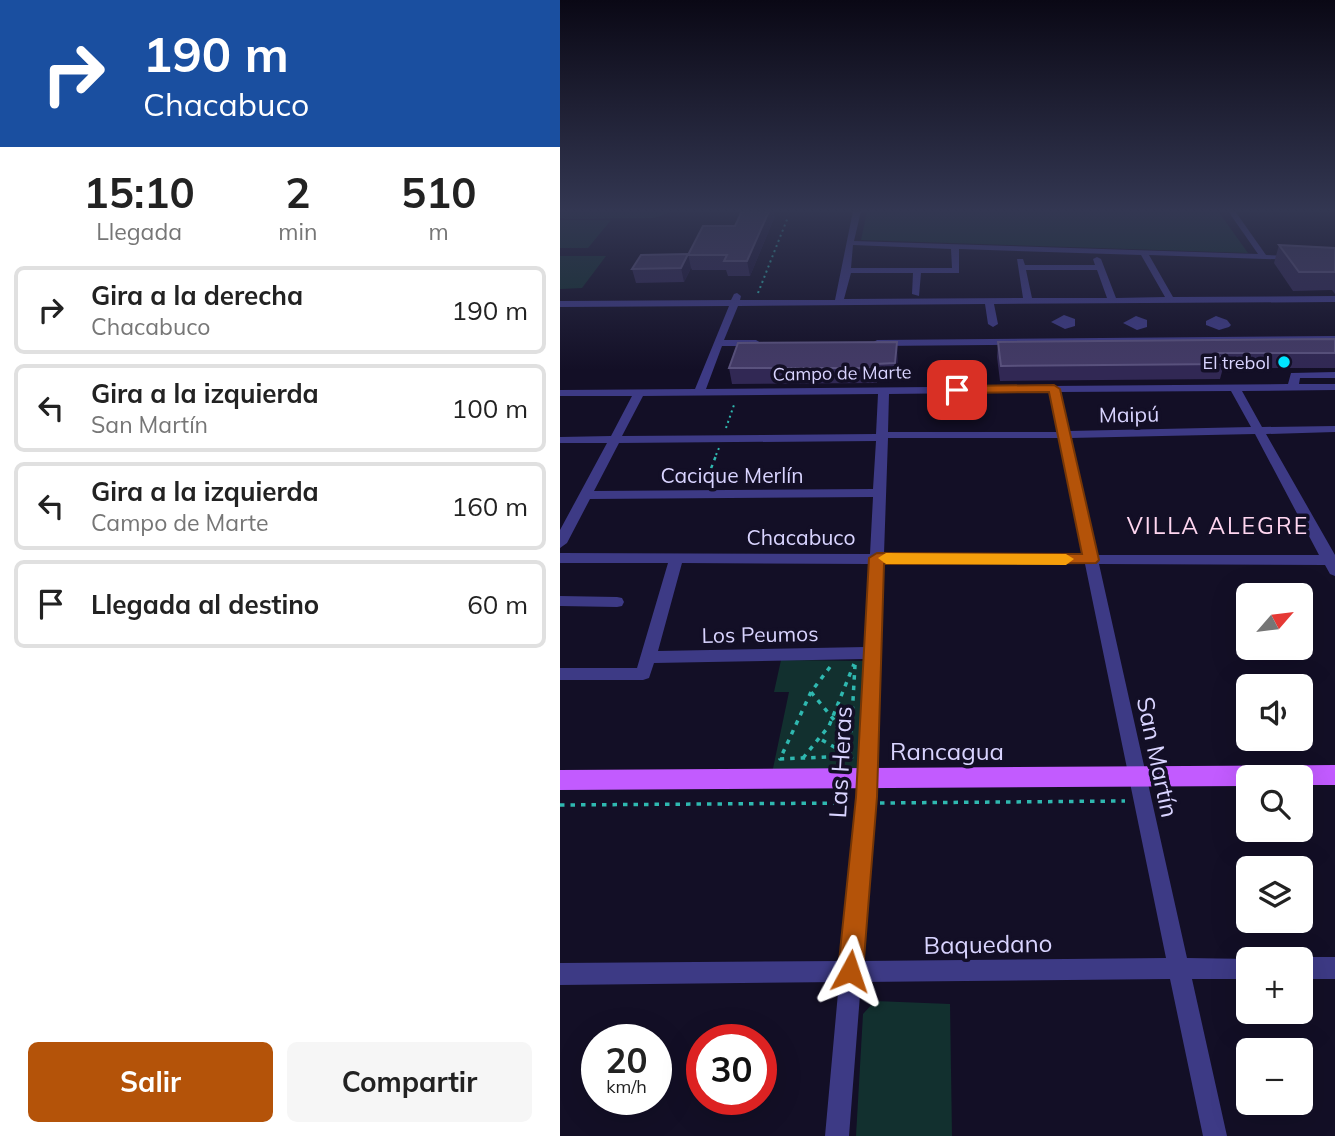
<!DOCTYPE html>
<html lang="es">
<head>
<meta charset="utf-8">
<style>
  :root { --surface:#fff; --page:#f6f6f6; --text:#222; --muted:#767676; --line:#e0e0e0; --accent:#b45309 }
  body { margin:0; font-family:Mulish,sans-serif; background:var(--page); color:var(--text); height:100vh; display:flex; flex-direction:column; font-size:26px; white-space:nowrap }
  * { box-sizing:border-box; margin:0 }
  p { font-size:23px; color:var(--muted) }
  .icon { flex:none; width:38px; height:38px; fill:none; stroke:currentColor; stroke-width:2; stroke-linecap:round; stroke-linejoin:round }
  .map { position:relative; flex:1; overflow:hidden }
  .drawer { display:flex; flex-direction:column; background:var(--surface); width:560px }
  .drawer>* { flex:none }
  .banner { background:#1a4fa0; color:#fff; overflow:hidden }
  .needle { width:46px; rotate:62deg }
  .buttons { position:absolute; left:676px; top:583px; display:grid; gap:14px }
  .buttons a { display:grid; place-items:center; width:77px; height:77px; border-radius:10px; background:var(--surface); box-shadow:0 7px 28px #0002; font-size:35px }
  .speed { position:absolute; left:21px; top:1024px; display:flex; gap:14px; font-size:35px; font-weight:700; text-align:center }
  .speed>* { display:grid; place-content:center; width:91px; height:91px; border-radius:50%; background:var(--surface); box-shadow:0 7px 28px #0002; line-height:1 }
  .speed small { font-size:18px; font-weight:400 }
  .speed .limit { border:10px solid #d22; background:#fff; color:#111 }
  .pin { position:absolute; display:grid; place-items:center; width:60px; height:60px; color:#fff; margin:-30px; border-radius:14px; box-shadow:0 4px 10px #0006 }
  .me { position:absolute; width:77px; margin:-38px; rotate:5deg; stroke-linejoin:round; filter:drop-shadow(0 0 5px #0008) }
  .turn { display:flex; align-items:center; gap:24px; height:147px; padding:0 28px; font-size:32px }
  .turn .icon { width:91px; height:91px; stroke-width:2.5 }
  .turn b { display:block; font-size:49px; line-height:60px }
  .eta { display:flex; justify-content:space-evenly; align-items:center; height:119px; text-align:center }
  .eta b { font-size:42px; font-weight:700; line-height:49px }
  .button { display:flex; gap:14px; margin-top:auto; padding:14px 28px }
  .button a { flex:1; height:80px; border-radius:10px; background:var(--accent); color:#fff; font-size:28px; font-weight:700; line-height:80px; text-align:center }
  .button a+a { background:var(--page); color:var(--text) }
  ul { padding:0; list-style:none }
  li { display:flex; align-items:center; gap:21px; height:88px; margin:0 14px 10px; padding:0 14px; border:4px solid var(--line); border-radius:10px }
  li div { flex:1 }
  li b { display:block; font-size:26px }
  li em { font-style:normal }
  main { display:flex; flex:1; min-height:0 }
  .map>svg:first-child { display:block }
  .green { fill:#12302f }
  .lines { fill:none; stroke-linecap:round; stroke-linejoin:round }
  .path-far2 { stroke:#2fb8b0; stroke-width:2; stroke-dasharray:2 3.5; stroke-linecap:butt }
  .path-far1 { stroke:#2fb8b0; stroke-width:2.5; stroke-dasharray:3.5 5; stroke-linecap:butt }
  .path { stroke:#2fb8b0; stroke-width:3.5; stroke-dasharray:4.5 6; stroke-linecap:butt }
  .minor { fill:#3d3a85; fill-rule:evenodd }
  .major { fill:#c25bff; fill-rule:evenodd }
  .wall { fill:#312854 }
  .shaded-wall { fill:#1d163a }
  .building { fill:#433a66; stroke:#5a527e; stroke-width:2 }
  .route { fill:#b45309; stroke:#753606; stroke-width:2 }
  .slow { fill:#f59e0b }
  .poi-dot { fill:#00e5ff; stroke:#130f26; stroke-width:2.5 }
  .labels { text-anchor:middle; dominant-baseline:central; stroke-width:7; stroke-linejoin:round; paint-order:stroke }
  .far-poi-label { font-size:18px; fill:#d9d4ff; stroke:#130f26; text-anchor:end }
  .far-street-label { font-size:18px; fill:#d9d4ff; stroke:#130f26 }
  .street-label { font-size:21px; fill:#d9d4ff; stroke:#130f26 }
  .neighbourhood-label { font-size:23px; letter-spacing:2px; fill:#ffd6f0; stroke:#130f26 }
  .near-street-label { font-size:24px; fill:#d9d4ff; stroke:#130f26 }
</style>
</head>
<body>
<main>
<section class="drawer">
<div class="banner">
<div class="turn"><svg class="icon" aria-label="right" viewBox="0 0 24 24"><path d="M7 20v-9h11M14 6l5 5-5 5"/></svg><div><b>190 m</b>Chacabuco</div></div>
</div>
<div class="eta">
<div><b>15:10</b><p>Llegada</p></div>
<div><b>2</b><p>min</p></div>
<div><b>510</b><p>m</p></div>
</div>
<ul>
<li><svg class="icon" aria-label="right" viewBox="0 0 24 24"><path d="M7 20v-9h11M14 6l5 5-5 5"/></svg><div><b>Gira a la derecha</b><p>Chacabuco</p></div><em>190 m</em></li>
<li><svg class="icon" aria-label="left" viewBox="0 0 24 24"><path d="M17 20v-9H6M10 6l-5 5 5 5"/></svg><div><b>Gira a la izquierda</b><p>San Martín</p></div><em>100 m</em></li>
<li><svg class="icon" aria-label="left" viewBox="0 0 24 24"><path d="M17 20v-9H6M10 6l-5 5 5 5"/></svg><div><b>Gira a la izquierda</b><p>Campo de Marte</p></div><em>160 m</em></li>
<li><svg class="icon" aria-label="arrive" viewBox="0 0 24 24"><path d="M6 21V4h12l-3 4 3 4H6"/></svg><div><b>Llegada al destino</b></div><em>60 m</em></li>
</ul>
<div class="button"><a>Salir</a><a>Compartir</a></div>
</section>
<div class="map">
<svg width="775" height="1136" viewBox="0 0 775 1136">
  <rect width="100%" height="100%" fill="#130f26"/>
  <g class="green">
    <polygon points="0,211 113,211 94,218 7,219 0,218"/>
    <polygon points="307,211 658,211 688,253 301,240"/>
    <polygon points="0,220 51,220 28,248 0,248"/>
    <polygon points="0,256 46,256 22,288 0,289"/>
    <polygon points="221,660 308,661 303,777 211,778 229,692 214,692"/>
    <polygon points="315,1001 390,1004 392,1136 296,1136 303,1014"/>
  </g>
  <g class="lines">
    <g class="path-far2">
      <polyline points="198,293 228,217"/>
      <polyline points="166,428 175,402"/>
      <polyline points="156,455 159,448"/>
    </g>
    <polyline class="path-far1" points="145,484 157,453"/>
    <g class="path">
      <polyline points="270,667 251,692 275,721 290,756"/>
      <polyline points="251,692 220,759 290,756 292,759"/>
      <polyline points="262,740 290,756"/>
      <polyline points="290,753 295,665"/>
      <polyline points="243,758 269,726 294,664"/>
      <polyline points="320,803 565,801"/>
      <polyline points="0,805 289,803"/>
    </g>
    <g class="minor">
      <path d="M293,211H301L294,241L698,254L668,211H675L706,255L735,256L739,258L738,260L589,255L613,297L775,296V302L434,304L438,324L433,327L428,324L425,304L178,306L164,340H196L201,343L196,346H162L146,389L728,384L731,373L775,372V378H740L739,384H775V390L682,391L702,427L775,426V432L706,434L775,555V576L770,574L765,565L539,564L627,958L692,959H688V979H632L667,1136H643L610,979L301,982L289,1136H265L279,982L0,985V963L281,961L297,797L304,659L94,663L89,678L83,680H0V668H77L108,563H0V553L310,554L313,497L30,499L7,543L0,548V530L47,443H0V437L51,436L72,396H0V390L135,389L169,306L0,307V301L171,300L174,294L177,293L181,296L180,300H275ZM293,245L391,249L392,268H291ZM399,249L581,255L605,297L556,298L541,259L537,257L533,259L535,265H465L463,259H457L463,298L284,299L291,273H353L352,294L359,296L361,273H399ZM466,270H537L547,298H472ZM671,391L691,427L509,431L500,392ZM489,392L497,432H328L329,394ZM318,394L316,434L62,436L83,396ZM695,434L759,555H537L510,438ZM328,438H499L523,555L324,554ZM316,441L313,489L34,491L59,443ZM122,563L309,564L305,647L98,651ZM323,564H525L606,958L303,961L315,797Z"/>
      <polygon points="504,315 515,319 515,326 505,329 491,322"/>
      <polygon points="576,316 587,320 587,327 577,330 563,323"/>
      <polygon points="656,316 667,320 671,325 669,327 659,330 646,325 646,321"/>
      <polygon points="775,336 775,342 317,346 312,343 317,340"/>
      <polygon points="0,596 57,597 62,598 64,602 62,606 57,607 0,606"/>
      <polygon points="740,957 775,957 775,979 740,979 740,959 736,959"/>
    </g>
    <polygon class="major" points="775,765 775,785 740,785 740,777 688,777 688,786 0,790 0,770"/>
  </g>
  <g class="wall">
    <polygon points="215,216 190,276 168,276 166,270 132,270 131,268 124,282 76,283 72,269 128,255 175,226"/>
    <polygon points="719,245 775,248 775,294 772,290 733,291 714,263"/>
    <polygon points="775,339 775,368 663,368 660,379 440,381 437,357 438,342"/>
    <polygon points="338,357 336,379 317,379 317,383 172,384 169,368"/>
  </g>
  <g class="shaded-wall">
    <polygon points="209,211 214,211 215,216 190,276 187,261"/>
    <polygon points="128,254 131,268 124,282 121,268"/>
    <polygon points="337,342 338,357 336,379 335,363"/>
  </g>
  <g class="building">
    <polygon points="182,211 209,211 187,261 164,261 167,255 128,255 143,226 175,226"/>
    <polygon points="719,245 775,248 775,272 739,272"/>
    <polygon points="128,254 121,268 72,269 81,255"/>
    <polygon points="775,339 775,353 658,353 664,364 441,366 438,342"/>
    <polygon points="337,342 335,363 316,364 316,368 169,368 178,343"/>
  </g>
  <linearGradient id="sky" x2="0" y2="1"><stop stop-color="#0a0815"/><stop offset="0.57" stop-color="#333752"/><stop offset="1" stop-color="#333752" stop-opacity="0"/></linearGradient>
  <rect width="775" height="370" fill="url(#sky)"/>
  <polygon class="route" points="494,385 500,389 539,560 536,563 324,564 317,797 303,971 299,980 290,984 282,980 278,971 296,797 309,558 317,553 522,554 489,392 397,393 391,390 397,386"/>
  <polygon class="slow" points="326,553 506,554 514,559 506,565 326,564 318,558"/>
  <circle class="poi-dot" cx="724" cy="362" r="7"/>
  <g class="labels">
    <g class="far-poi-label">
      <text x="710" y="362">El trebol</text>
    </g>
    <g class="far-street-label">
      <text transform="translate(282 373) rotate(-1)">Campo de Marte</text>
    </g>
    <g class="street-label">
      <text transform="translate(569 414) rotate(-1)">Maipú</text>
      <text x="172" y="475">Cacique Merlín</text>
      <text x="241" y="537">Chacabuco</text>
      <text transform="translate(200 634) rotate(-1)">Los Peumos</text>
    </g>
    <g class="neighbourhood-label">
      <text x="658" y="525">VILLA ALEGRE</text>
    </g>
    <g class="near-street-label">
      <text x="387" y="751">Rancagua</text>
      <text transform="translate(598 757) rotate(78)">San Martín</text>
      <text transform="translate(280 762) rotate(-87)">Las Heras</text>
      <text transform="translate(428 944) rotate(-1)">Baquedano</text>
    </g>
  </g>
</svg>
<div class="buttons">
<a><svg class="needle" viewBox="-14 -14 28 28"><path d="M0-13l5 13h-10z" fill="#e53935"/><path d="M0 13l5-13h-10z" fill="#767676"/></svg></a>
<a><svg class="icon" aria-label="sound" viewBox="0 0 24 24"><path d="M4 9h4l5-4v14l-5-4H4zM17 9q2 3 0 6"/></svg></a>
<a><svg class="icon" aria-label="search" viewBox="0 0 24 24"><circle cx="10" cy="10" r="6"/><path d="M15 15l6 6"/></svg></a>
<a><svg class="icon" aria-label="layers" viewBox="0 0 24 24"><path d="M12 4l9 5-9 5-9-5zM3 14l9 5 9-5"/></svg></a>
<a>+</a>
<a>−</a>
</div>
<div class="speed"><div>20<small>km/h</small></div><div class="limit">30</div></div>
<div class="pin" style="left:397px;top:390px;background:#d93025"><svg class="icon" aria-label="arrive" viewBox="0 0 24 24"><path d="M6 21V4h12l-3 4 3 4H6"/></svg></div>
<svg class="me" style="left:290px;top:971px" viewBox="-20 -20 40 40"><path d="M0-17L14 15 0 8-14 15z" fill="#b45309" stroke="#fff" stroke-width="4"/></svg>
</div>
</main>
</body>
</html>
